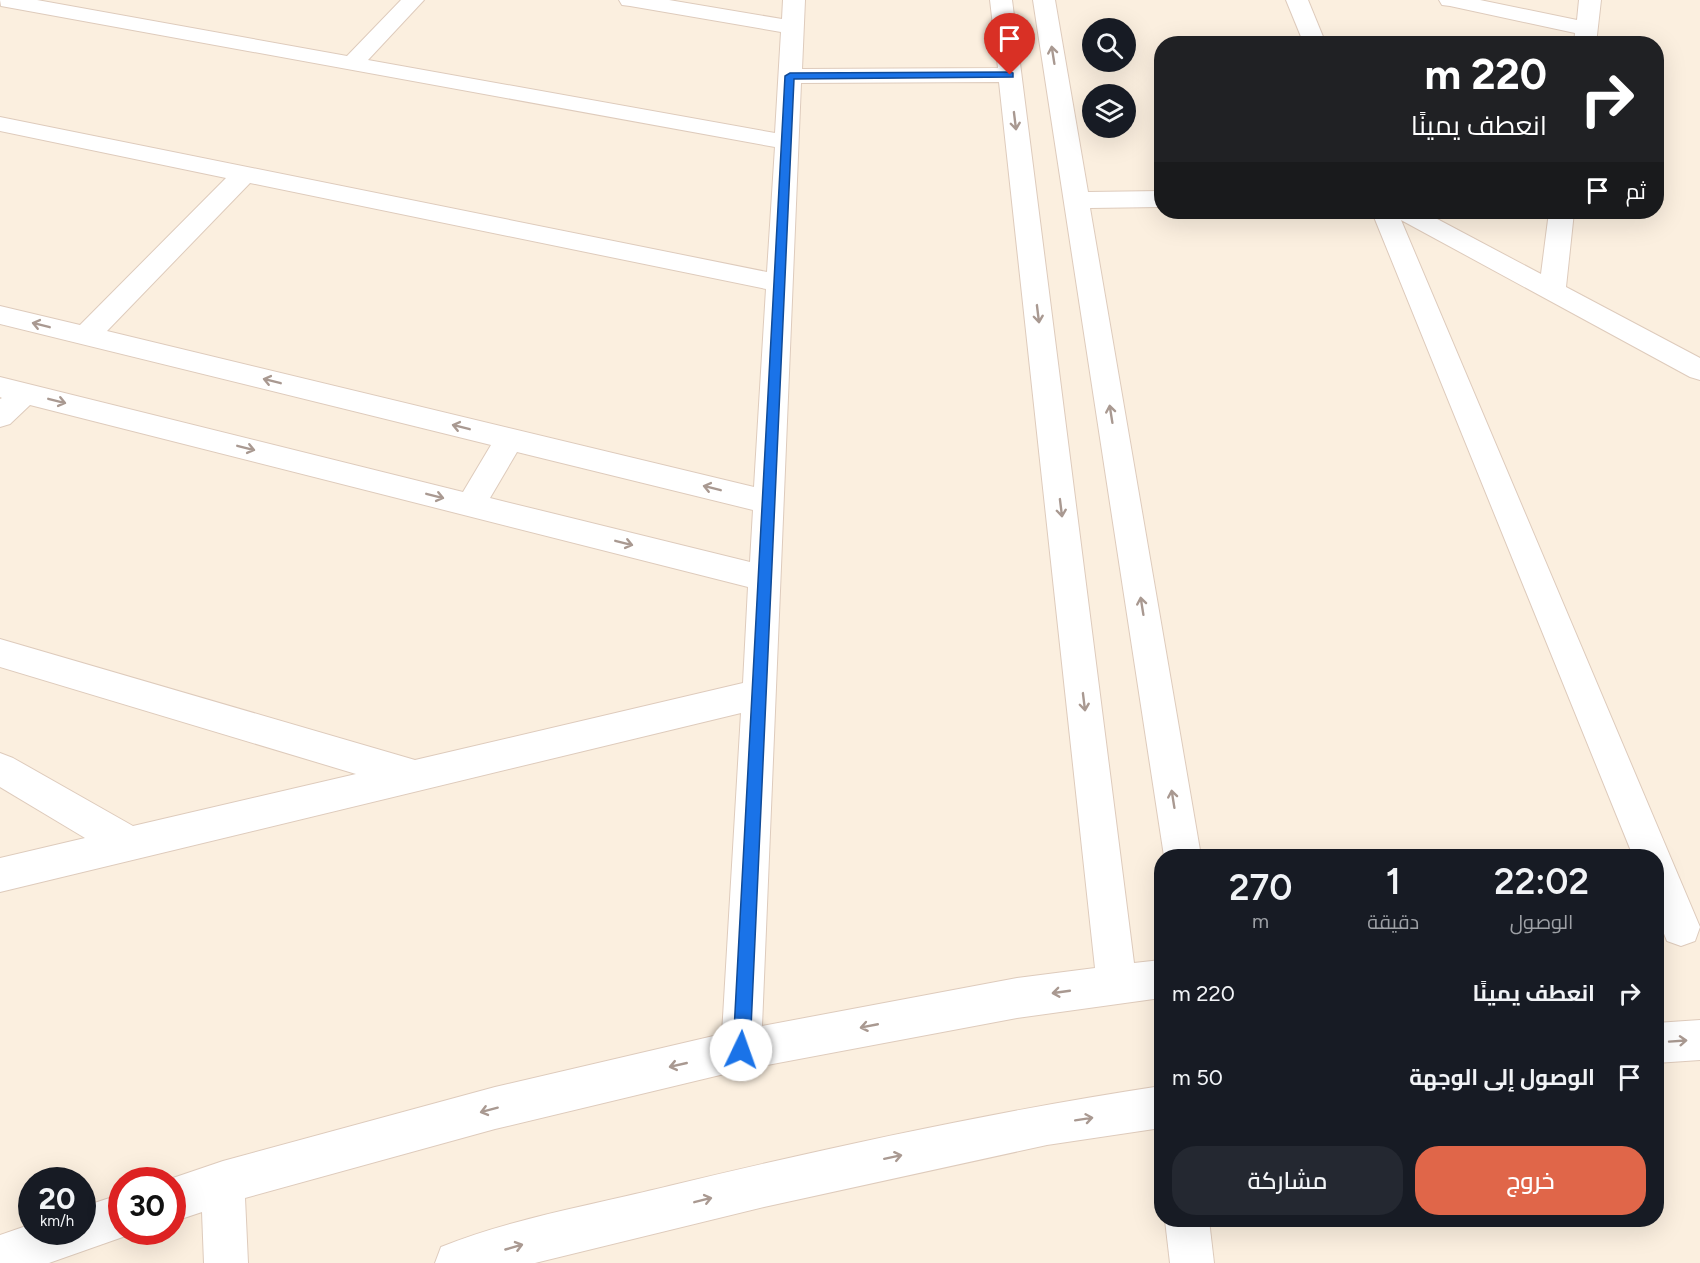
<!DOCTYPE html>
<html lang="ar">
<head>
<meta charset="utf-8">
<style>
  :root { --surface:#171b24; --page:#242831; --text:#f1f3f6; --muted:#9ea1a6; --accent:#e06649 }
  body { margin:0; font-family:Figtree,Cairo,sans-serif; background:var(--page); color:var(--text); direction:rtl; height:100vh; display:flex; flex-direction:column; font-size:22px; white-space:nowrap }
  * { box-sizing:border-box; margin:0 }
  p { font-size:20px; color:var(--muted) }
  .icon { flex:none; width:33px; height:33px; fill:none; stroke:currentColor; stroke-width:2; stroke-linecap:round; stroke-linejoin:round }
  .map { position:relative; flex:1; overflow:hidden; direction:ltr }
  .details { position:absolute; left:1154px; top:849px; width:510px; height:378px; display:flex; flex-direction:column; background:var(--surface); border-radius:24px; box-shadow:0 6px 24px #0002; direction:rtl }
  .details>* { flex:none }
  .hud { position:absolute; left:1154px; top:36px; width:510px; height:183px; border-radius:24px; box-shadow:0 6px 24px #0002; direction:rtl; background:#202124; color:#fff; overflow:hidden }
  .fabs { position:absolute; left:1082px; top:18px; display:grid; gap:12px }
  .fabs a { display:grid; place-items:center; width:54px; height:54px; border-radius:50%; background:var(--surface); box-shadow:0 6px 24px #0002; font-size:30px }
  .speed { position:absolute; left:18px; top:1167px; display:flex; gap:12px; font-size:30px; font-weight:700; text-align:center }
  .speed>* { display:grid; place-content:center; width:78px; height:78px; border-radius:50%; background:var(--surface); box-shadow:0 6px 24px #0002; line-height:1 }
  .speed small { font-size:15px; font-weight:400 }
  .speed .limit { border:9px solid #d22; background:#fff; color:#111 }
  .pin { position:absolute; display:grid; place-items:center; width:51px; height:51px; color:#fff; margin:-62px -26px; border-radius:50% 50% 50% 0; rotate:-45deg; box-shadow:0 0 6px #0007 }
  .pin .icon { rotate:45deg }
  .me { position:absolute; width:66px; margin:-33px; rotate:3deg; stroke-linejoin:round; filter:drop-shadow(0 0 4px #0008) }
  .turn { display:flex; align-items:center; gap:21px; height:126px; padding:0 18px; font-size:27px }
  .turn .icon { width:78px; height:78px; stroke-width:2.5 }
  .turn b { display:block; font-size:42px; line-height:51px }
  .then { display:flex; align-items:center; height:57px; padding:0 18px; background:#0003; gap:12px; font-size:22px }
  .eta { display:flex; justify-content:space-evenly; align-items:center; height:102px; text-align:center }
  .eta b { font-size:36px; font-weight:600; line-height:42px }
  .button { display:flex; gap:12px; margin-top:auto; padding:12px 18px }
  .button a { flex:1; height:69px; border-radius:24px; background:var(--accent); color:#fff; font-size:24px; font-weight:600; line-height:69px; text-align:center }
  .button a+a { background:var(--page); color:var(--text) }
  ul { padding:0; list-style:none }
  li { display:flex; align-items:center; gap:18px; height:84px; padding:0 18px }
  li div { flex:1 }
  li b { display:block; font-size:22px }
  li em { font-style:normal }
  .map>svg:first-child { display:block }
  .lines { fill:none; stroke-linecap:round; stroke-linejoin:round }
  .minor-casing { stroke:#decbbc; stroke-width:2 }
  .minor { fill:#fff; fill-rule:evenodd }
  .oneway { stroke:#a99991 }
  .route { fill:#1a73e8; stroke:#114b97; stroke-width:1.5 }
</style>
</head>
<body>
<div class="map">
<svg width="1700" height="1263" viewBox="0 0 1700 1263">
  <rect width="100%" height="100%" fill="#fbefdf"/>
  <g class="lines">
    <g class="minor-casing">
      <g id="minor">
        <path d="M0,0H37L347,56L401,0H424L368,60L775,133L781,32L630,6L622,5L619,0H669L782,19L783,0H805L802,69L998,68L990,0H1012L1134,963L1161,960V998L1017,1018L741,1070L495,1129L245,1198L248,1263H204L202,1212L172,1222V1180H167L223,1161L495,1087L722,1034L741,713L0,892V858L85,838L0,787V753L13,758L133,826L356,774L0,667V639L415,760L743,683L748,587L30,405L10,424L0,427V399L2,398L0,397V377L463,492L491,445L0,324V306L80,325L226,178L0,131V117L767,272L775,147L1,6ZM999,82L1095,968L1017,978L762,1026L801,83ZM250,183L766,289L754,487L107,331ZM517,452L753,510L750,562L490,498Z"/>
        <polygon points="1033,0 1055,0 1088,192 1161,191 1161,207 1090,208 1201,856 1164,856"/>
        <polygon points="1286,0 1308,0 1326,44 1304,44"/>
        <polygon points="1439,0 1480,0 1577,20 1579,0 1601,0 1596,44 1574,44 1575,33 1450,6 1442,5"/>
        <polygon points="1372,212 1424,212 1541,274 1549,212 1574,212 1566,287 1700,358 1700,380 1690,377 1401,220 1700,927 1695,941 1681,946 1667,941 1656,914 1656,856 1633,856"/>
        <polygon points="1700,1020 1700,1060 1656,1063 1656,1023"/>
        <path d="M1161,1086V1128L1047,1145L764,1207L535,1263H435L441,1247C513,1218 593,1205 669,1186C831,1147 995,1111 1161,1086Z"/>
        <polygon points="122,1194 122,1232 137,1232 49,1263 0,1263 0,1235 32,1224 32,1232 82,1232 82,1207"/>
        <polygon points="1165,1220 1209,1220 1214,1263 1170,1263"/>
      </g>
    </g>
    <use href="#minor" class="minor"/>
  </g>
  <defs><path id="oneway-shaft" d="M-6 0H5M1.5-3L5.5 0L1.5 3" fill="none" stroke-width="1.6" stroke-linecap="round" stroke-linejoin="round" transform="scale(1.5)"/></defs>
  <g class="oneway">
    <use href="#oneway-shaft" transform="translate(1053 55) rotate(-99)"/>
    <use href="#oneway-shaft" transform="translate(1015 121) rotate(83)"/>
    <use href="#oneway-shaft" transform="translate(1038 314) rotate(83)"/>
    <use href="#oneway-shaft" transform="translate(41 325) rotate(-166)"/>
    <use href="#oneway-shaft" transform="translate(272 381) rotate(-166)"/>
    <use href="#oneway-shaft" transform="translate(57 401) rotate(14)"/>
    <use href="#oneway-shaft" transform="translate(1111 414) rotate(-99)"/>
    <use href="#oneway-shaft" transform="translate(461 427) rotate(-166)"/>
    <use href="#oneway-shaft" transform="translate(246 448) rotate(14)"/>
    <use href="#oneway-shaft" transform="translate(712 488) rotate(-166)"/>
    <use href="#oneway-shaft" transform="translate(435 496) rotate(14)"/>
    <use href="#oneway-shaft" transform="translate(1061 508) rotate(83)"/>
    <use href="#oneway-shaft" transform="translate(624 543) rotate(14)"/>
    <use href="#oneway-shaft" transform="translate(1142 606) rotate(-99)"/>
    <use href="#oneway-shaft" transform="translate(1084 702) rotate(83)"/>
    <use href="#oneway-shaft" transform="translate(1173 799) rotate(-99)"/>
    <use href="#oneway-shaft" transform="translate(1061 992) rotate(172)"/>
    <use href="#oneway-shaft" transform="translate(869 1026) rotate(169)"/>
    <use href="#oneway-shaft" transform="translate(1678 1041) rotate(-4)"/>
    <use href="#oneway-shaft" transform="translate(678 1065) rotate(167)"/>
    <use href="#oneway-shaft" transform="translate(489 1110) rotate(165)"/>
    <use href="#oneway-shaft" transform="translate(1084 1119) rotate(-9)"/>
    <use href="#oneway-shaft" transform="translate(893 1157) rotate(-12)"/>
    <use href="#oneway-shaft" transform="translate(703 1200) rotate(-14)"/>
    <use href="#oneway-shaft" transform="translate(514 1247) rotate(-16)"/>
  </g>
  <polygon class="route" points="1010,72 1013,73 1013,77 794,79 750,1050 747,1056 741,1059 735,1056 733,1050 785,76 790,73"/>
</svg>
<div class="fabs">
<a><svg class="icon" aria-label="search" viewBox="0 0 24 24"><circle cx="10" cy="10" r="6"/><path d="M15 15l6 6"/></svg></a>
<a><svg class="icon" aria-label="layers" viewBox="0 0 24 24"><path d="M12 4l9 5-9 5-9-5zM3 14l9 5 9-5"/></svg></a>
</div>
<div class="speed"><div>20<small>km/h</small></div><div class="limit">30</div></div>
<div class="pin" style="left:1010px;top:75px;background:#d93025"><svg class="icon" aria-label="arrive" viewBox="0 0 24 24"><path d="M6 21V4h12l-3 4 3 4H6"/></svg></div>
<svg class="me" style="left:741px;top:1050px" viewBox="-20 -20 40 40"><circle r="19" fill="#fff"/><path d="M0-13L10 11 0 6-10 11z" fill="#1a73e8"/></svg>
<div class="hud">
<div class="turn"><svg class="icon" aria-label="right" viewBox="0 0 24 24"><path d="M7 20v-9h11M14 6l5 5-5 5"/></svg><div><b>220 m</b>انعطف يمينًا</div></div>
<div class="then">ثم<svg class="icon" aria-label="arrive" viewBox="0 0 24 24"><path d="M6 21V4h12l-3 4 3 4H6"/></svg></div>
</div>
<section class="details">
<div class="eta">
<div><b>22:02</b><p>الوصول</p></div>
<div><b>1</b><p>دقيقة</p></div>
<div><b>270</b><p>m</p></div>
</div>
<ul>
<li><svg class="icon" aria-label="right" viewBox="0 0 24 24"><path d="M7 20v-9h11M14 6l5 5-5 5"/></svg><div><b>انعطف يمينًا</b></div><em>220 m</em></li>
<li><svg class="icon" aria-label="arrive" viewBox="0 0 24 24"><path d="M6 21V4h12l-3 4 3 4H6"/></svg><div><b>الوصول إلى الوجهة</b></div><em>50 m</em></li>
</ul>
<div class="button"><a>خروج</a><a>مشاركة</a></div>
</section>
</div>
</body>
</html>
